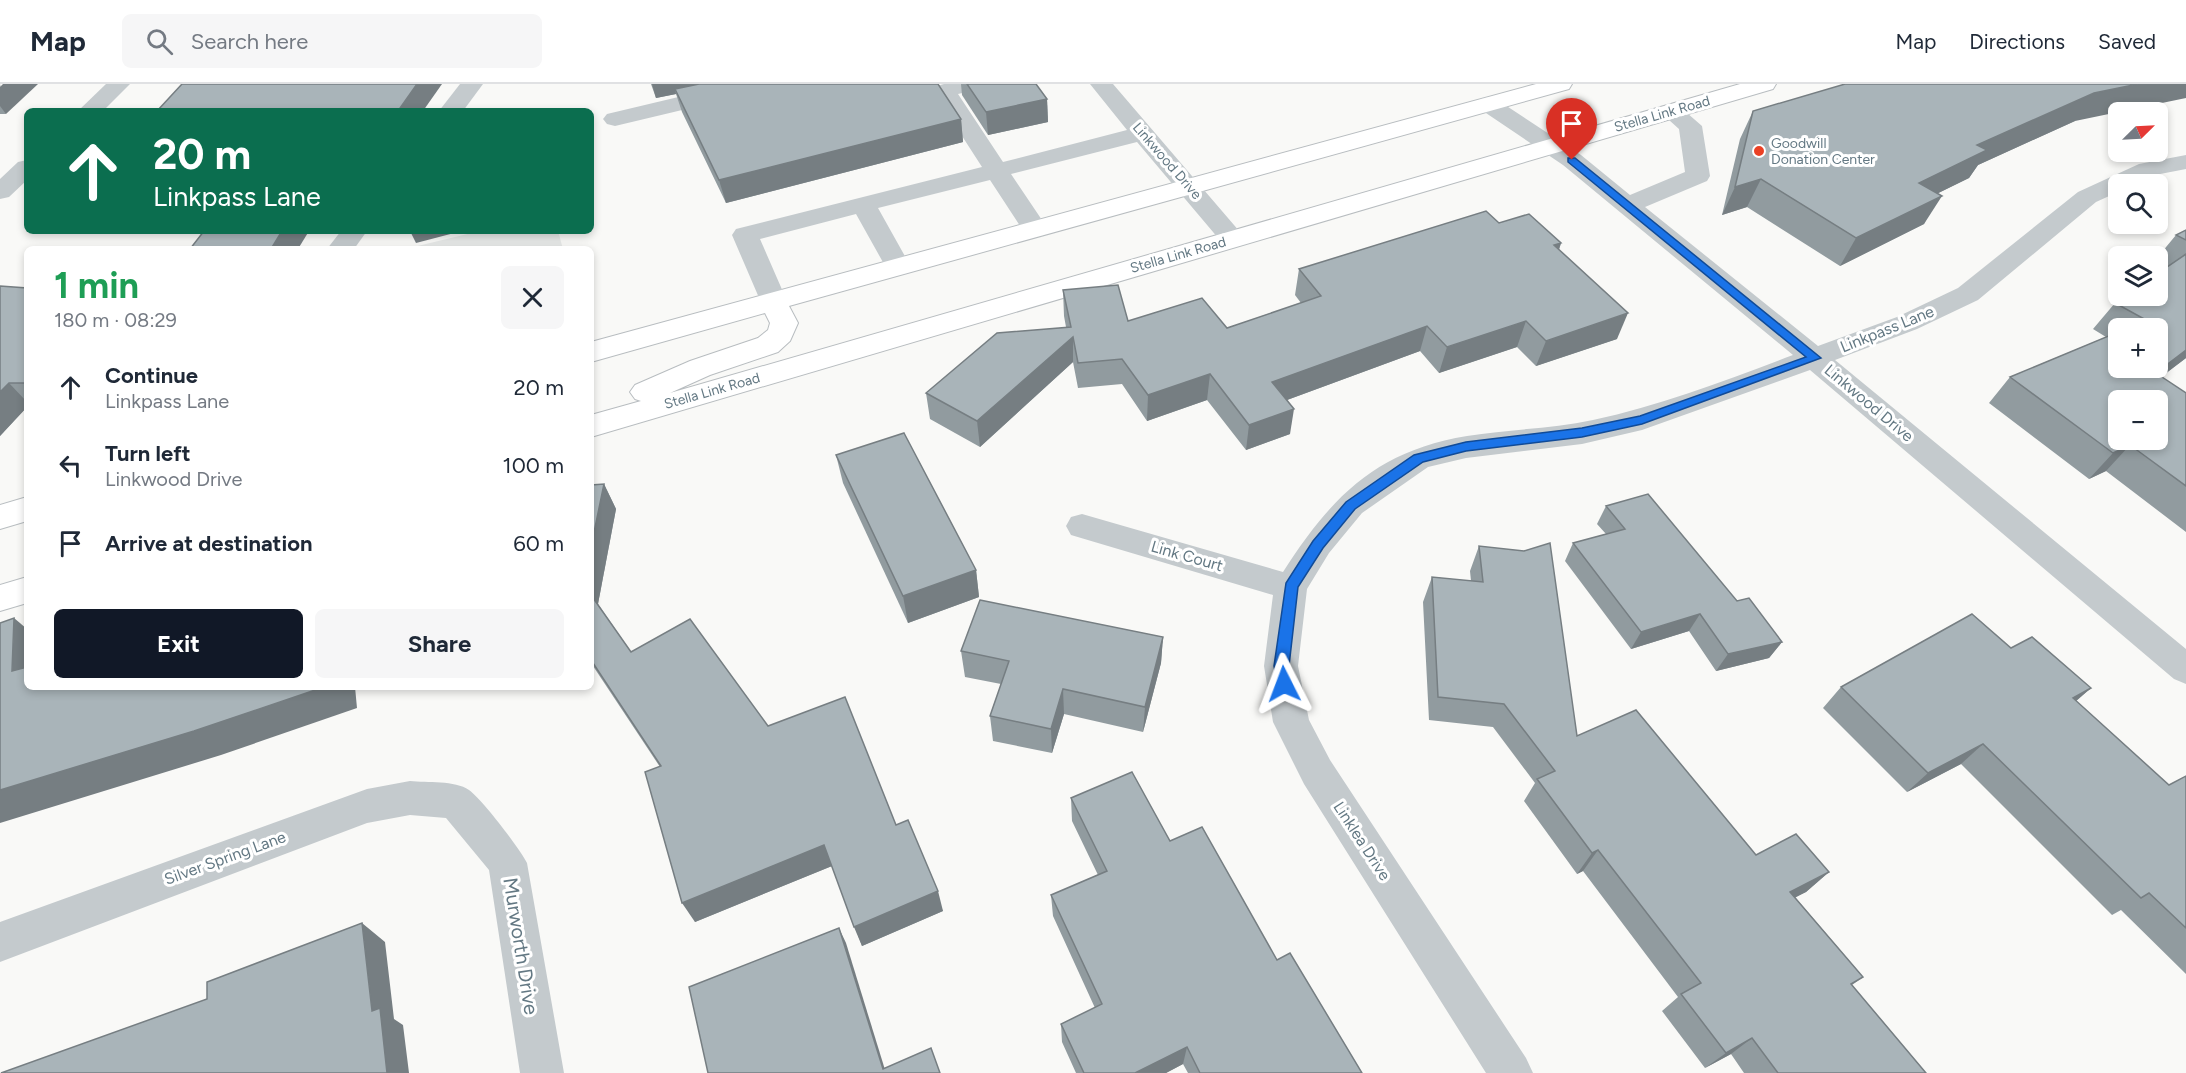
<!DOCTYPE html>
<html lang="en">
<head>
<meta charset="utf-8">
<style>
  :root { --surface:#fff; --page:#f6f6f7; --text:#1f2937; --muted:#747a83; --line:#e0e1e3; --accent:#111827 }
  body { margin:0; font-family:Figtree,sans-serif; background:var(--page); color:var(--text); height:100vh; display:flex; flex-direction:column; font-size:22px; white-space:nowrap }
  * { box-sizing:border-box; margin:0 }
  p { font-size:20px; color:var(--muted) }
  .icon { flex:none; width:33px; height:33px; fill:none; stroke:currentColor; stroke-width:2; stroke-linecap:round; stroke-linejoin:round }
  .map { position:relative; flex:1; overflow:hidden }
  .panel { position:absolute; left:24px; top:162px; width:570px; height:444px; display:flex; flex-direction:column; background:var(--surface); border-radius:9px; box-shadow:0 3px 9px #0003 }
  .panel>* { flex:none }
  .hud { position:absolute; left:24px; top:24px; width:570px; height:126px; border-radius:9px; box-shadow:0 3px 9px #0003; background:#0b6e4f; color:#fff; overflow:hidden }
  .needle { width:39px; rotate:66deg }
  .tools { position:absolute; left:2108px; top:18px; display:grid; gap:12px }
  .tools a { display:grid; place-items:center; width:60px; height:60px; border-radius:9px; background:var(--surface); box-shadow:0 3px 9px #0003; font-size:30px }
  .pin { position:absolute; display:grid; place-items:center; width:51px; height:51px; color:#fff; margin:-62px -26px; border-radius:50% 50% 50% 0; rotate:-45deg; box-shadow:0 0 6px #0007 }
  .pin .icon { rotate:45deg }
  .me { position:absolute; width:66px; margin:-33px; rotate:357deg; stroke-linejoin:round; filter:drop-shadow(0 0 4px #0008) }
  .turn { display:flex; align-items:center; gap:21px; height:126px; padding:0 30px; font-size:27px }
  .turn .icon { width:78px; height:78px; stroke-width:2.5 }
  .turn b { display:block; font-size:42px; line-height:51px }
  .round { display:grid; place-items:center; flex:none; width:63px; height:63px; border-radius:9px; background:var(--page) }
  .head { display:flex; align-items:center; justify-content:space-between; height:102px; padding:0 30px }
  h1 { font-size:36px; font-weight:700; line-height:45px; color:#1e9e55 }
  .button { display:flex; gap:12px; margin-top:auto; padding:12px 30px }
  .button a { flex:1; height:69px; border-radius:9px; background:var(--accent); color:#fff; font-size:24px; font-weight:700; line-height:69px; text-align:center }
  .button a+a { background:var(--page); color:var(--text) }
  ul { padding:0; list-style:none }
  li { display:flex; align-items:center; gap:18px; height:78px; padding:0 30px }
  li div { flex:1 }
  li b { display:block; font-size:22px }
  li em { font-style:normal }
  header { display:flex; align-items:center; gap:36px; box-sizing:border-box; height:84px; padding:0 30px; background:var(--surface); border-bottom:2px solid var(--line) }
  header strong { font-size:28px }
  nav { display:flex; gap:33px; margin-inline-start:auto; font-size:21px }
  .search { width:420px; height:54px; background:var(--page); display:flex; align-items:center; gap:15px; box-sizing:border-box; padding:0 21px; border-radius:9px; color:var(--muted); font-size:22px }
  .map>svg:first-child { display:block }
  .built { fill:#e7e9e8 }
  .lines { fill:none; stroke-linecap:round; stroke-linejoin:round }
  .major-casing { stroke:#b8bdc0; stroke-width:2 }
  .minor { fill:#c4cacd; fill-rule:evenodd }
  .major { fill:#fff; fill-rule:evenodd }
  .wall { fill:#919b9f; fill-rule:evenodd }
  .shaded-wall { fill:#767e82 }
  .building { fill:#a9b4b9; stroke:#767e82; stroke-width:1.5; fill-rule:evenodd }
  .route { fill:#1a73e8; stroke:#114b97; stroke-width:1.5 }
  .poi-dot { fill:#eb4125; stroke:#fff; stroke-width:2 }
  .labels { text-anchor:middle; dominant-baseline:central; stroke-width:6; stroke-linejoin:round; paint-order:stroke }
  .far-street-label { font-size:14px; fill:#637883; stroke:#fff }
  .far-poi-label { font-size:14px; fill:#637883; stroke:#fff; text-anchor:start }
  .street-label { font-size:16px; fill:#637883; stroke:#fff }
  .near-street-label { font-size:20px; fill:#637883; stroke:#fff }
</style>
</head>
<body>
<header>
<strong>Map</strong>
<div class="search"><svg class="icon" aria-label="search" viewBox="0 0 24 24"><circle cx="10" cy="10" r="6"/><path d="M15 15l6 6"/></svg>Search here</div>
<nav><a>Map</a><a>Directions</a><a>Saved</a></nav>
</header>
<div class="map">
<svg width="2186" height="989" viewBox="0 0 2186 989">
  <rect width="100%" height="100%" fill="#f9f9f7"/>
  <polygon class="built" points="480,147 558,147 563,165 405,165"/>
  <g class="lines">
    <g class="major-casing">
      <g id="major">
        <polygon points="1536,0 1572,0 1569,5 789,222 798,239 790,257 778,268 710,291 670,309 1740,0 1776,0 1773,5 591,353 591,331 641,317 635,315 630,308 635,301 690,277 758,254 768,246 770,239 765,229 591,278 591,258"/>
        <polygon points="27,413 27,437 0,445 0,421"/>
        <polygon points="27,493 27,519 0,527 0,501"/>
      </g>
    </g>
    <g class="minor">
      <polygon points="106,0 130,0 103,27 78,27"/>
      <polygon points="460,0 483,0 463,27 439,27"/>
      <polygon points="733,0 773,0 770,5 615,42 607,40 603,35 607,30"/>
      <polygon points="944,0 982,0 979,5 958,10 1003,78 1127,46 1090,0 1113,0 1246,155 1242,161 1233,163 1224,161 1137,58 1011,90 1048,145 1044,151 1035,153 1026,151 990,96 878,124 911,183 907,189 898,191 889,189 856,130 760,155 787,217 783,223 773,226 763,223 732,151 736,145 982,83 933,7 936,2"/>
      <path d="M1488,13L1496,15L1581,71L1630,111L1685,88L1679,45L1659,27L1663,22H1679L1702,42L1710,92L1707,97L1645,123L1818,262L1897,233L1958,204L2078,108L2139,80L2186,71V85L2155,91L2134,100H2118V108L2096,118L1978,216L1917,245L1835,276L2186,565V600L2174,595L1810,286L1642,346L1582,360L1466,374L1428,383L1362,429L1329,469L1307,505L1298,582L1309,636L1330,676L1526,974L1533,989H1486L1304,700L1273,638L1264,582L1273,511L1071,451L1066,442L1071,433L1082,430L1283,488C1331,413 1376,367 1467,352C1509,345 1552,345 1593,336C1662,321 1727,296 1793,271L1563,81L1480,25L1477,20L1480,15Z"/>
      <polygon points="27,76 27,96 9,113 0,115 0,95 18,78"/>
      <polygon points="341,147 367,147 354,165 327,165"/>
      <path d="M410,697C427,699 455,696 469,706C482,715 520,765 527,779L564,989H520L489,786L446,734L410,731L367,739L0,878V838L367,705Z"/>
    </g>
    <use href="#major" class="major"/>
  </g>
  <g class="wall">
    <polygon points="0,0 6,30 0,30"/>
    <polygon points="651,0 938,0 961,35 963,58 726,119 682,28 676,10 656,14"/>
    <polygon points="961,0 1036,0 1047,15 1048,38 988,51 962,11"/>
    <polygon points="1753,27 2075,37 1978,81 1969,94 1938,109 1924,140 1840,182 1747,123 1722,131 1740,55"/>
    <polygon points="1499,139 1561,159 1559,166 1617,255 1536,282 1517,263 1439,289 1420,267 1287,316 1290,350 1246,366 1207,316 1147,337 1122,300 1078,304 1073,278 980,363 930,335 926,309 1066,243 1064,232 1063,206 1128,237 1227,244 1301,219 1295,211 1299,185"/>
    <path d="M2186,146V274L2161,293L2186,309V448L2106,387L2089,395L1989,319L2010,293L2106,253L2093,245L2115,219L2166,184L2157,179V174L2176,151ZM2118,244H2157L2118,284Z"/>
    <polygon points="0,202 27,204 27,323 0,352"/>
    <polygon points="836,371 976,486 979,513 908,539 843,399"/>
    <polygon points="604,400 616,425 598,520 631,568 768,642 896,741 943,827 862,862 832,782 695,838 660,683 591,579 591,401"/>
    <polygon points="1606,422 1737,517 1782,558 1769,574 1716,587 1689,547 1631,565 1565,477 1573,459 1606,450 1597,440"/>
    <polygon points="1479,462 1577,652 1756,771 1829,788 1806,808 1795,813 1863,893 1852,901 1926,989 1744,989 1731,970 1705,984 1662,927 1678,913 1583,787 1577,790 1524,717 1535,699 1493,643 1429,636 1423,518 1432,493 1471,497 1470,487"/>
    <polygon points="1163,553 1161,579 1143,648 1064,630 1052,669 993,657 990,632 1001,600 965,593 961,567"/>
    <polygon points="2011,564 2091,604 2076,617 2169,701 2186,692 2186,890 2121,826 2112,831 1961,680 1907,708 1823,624 1841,603"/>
    <polygon points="1071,714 1170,757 1277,876 1362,989 1188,989 1183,980 1166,989 1076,989 1062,958 1061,940 1095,924 1053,832 1051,811 1098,791 1072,737"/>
  </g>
  <g class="shaded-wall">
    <polygon points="3,0 38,0 6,30 0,22 0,3"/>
    <polygon points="417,0 442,0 423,27 398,27"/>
    <polygon points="652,0 722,0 675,5 676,10 656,14"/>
    <polygon points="2138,0 2186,0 2186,14 2075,37 1978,81 1969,94 1902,127 1919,99 1977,61 2094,9"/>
    <polygon points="1047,15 1048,38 988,51 986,28"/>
    <polygon points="961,35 963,58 726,119 719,96"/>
    <polygon points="1761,95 1747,123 1722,131 1735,103"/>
    <polygon points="1942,112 1924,140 1840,182 1856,154"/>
    <polygon points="282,147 309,147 298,165 271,165"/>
    <polygon points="410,147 462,147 416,159"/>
    <polygon points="1561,159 1552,185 1554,161"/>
    <polygon points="1628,229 1617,255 1536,282 1546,257"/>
    <polygon points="1526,237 1517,263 1439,289 1447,263"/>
    <polygon points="1427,242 1420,267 1268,323 1272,298"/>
    <polygon points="1073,253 1073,278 980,363 977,337"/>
    <polygon points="2186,266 2186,274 2132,315 2156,289"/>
    <polygon points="1210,290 1207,316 1147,337 1148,311"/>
    <polygon points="9,299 27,318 27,323 0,352 0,308"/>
    <polygon points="1294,325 1290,350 1246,366 1249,341"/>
    <polygon points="2130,361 2106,387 2089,395 2113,369"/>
    <polygon points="604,400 616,425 597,525 591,514 591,463"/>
    <polygon points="976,486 979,513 908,539 903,512"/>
    <polygon points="1700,530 1689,547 1631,565 1641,548"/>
    <polygon points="14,534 27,545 27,600 12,587"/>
    <polygon points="1163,553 1161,579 1143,648 1145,623"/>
    <polygon points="1782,558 1769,574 1716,587 1728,570"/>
    <polygon points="324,603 355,603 357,624 221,671 0,739 0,706"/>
    <polygon points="2091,604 2068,624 2073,614"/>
    <polygon points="1063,605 1064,630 1052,669 1051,645"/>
    <polygon points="1983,660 1961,680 1907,708 1928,689"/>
    <polygon points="824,761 832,782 695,838 682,819"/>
    <polygon points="1598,766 1583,787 1577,790 1592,769"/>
    <polygon points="1829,788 1806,808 1769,827 1790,808"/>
    <polygon points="938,807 943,827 862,862 854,843"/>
    <polygon points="362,839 385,858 394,935 403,941 409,989 387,989 372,927"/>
    <polygon points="839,844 846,859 886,989 883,985"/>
    <polygon points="1752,954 1731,970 1705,984 1726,969"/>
    <polygon points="1187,963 1183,980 1166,989 1135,989"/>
  </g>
  <g class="building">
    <polygon points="182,0 417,0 398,27 157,27"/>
    <polygon points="699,0 938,0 961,35 719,96 675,5"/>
    <polygon points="967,0 1036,0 1047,15 986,28"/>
    <polygon points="1845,0 2138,0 2094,9 1977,61 1987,66 1919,99 1942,112 1856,154 1761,95 1735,103 1753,27"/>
    <polygon points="1486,127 1499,139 1529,130 1561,159 1554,161 1628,229 1546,257 1526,237 1447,263 1427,242 1272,298 1294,325 1249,341 1210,290 1148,311 1122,275 1078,279 1073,253 977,337 926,309 997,249 1071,243 1063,206 1118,201 1128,237 1202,214 1227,244 1321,212 1299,185"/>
    <polygon points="2186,146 2186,156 2176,151"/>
    <polygon points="204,147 282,147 271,165 190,165"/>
    <path d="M2186,170V266L2156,289L2186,309V402L2130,361L2113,369L2010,293L2118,248V284H2157V244H2125L2146,236L2115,219L2126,212H2157V190ZM2118,316H2157V356H2118Z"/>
    <polygon points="0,202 27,204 27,299 9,299 0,308"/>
    <polygon points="904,349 976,486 903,512 836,371"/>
    <polygon points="604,400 591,463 591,401"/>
    <polygon points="1648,410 1737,517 1749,514 1782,558 1728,570 1700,530 1641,548 1573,459 1625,445 1606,422"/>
    <polygon points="1550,459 1577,652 1636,626 1756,771 1796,750 1829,788 1790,808 1863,893 1851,900 1926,989 1778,989 1752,954 1726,969 1681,910 1701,899 1598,766 1592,769 1537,695 1555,687 1504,620 1438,613 1432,493 1483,498 1479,462 1524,467"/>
    <polygon points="591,511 631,568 690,535 768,642 845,613 896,741 908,736 938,807 854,843 824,761 682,819 645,688 661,682 591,576"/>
    <polygon points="980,516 1163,553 1145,623 1063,605 1051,645 990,632 1009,577 961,567"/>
    <polygon points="1972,530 2011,564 2032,553 2091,604 2073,614 2169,701 2186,692 2186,844 2149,809 2141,814 1983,660 1928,689 1841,603"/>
    <polygon points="14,534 12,587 27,583 27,603 324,603 194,647 0,706 0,539"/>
    <polygon points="1132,688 1170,757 1202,743 1277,876 1290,869 1362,989 1200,989 1187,963 1135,989 1084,989 1061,940 1102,920 1051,811 1107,787 1071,714"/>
    <polygon points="362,839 372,927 380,924 387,989 1,989 207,915 207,898"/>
    <polygon points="839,844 883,985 931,964 940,989 708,989 689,903"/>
  </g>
  <polygon class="route" points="1568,74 1575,74 1821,274 1642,340 1582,353 1466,367 1423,378 1355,425 1323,464 1298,503 1289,582 1292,600 1290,605 1279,605 1274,582 1286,499 1313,457 1346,418 1414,371 1466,358 1582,344 1640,332 1806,273 1568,78"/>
  <circle class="poi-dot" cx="1759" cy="67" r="6"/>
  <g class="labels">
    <g class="far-street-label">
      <text transform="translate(1662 30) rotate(-16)">Stella Link Road</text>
      <text transform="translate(1167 77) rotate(49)">Linkwood Drive</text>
      <text transform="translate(1178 171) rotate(-16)">Stella Link Road</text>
      <text transform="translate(712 307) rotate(-16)">Stella Link Road</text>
    </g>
    <g class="far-poi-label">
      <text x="1771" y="59">Goodwill<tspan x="1771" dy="16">Donation Center</tspan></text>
    </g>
    <g class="street-label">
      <text transform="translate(1887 245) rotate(-22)">Linkpass Lane</text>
      <text transform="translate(1869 319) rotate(40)">Linkwood Drive</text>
      <text transform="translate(1187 472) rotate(16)">Link Court</text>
      <text transform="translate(1362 757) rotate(57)">Linklea Drive</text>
      <text transform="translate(225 774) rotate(-20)">Silver Spring Lane</text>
    </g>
    <g class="near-street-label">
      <text transform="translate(521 862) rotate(81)">Murworth Drive</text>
    </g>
  </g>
</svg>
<div class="tools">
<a><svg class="needle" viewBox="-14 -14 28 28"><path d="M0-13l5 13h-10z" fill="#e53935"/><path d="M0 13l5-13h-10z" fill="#747a83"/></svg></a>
<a><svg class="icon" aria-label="search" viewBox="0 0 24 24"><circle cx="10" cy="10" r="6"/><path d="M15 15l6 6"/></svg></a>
<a><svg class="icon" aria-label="layers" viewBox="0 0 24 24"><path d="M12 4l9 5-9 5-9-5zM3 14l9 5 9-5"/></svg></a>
<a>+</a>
<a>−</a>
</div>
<div class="pin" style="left:1572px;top:76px;background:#d93025"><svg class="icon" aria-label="arrive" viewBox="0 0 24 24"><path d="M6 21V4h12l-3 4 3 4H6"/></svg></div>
<svg class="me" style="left:1284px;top:600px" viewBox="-20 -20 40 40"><path d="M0-17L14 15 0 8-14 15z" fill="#1a73e8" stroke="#fff" stroke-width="4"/></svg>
<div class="hud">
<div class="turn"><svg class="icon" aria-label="ahead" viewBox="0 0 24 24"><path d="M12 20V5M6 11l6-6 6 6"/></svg><div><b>20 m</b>Linkpass Lane</div></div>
</div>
<section class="panel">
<div class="head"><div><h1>1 min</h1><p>180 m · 08:29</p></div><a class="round"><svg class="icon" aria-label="close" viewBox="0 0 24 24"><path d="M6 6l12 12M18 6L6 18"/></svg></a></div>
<ul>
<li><svg class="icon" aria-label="ahead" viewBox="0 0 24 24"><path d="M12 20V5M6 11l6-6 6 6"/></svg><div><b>Continue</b><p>Linkpass Lane</p></div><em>20 m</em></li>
<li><svg class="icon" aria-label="left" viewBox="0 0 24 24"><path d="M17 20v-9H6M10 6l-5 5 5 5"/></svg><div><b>Turn left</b><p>Linkwood Drive</p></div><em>100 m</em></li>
<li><svg class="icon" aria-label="arrive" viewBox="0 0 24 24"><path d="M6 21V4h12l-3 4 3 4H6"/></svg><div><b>Arrive at destination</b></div><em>60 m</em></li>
</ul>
<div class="button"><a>Exit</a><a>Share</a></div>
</section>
</div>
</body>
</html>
